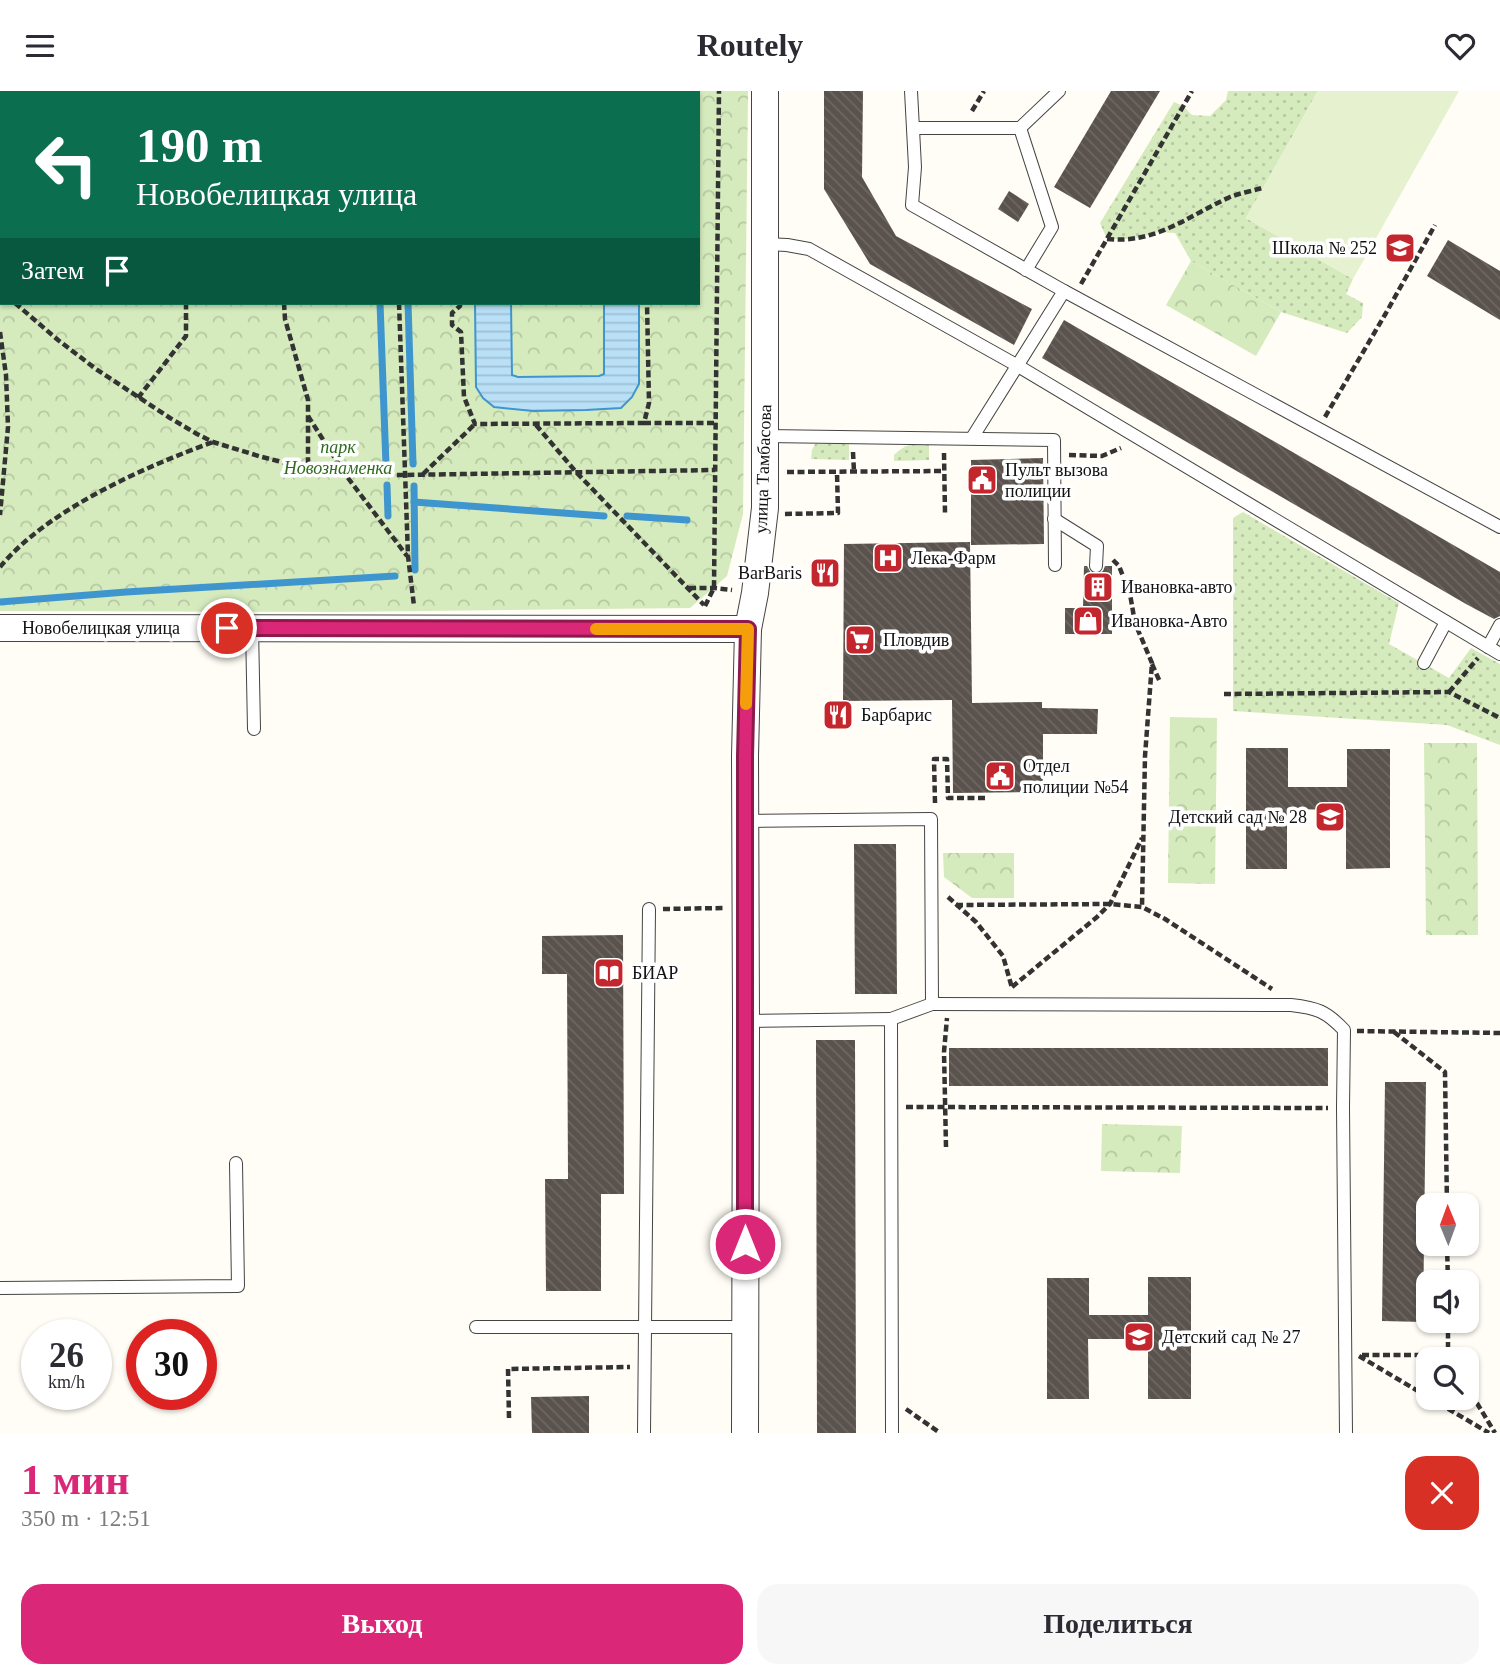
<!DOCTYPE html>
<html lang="ru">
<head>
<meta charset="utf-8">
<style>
  :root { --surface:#fff; --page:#f7f7f7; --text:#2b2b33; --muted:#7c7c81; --accent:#db2777 }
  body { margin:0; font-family:"Times New Roman",serif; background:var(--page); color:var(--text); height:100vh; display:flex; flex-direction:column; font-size:26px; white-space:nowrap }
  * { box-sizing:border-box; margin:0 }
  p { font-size:23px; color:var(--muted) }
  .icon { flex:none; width:38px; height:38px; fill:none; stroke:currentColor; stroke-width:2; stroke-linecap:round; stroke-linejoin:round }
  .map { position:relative; height:1342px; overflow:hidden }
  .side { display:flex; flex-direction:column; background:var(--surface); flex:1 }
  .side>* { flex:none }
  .guide { position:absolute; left:0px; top:0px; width:700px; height:214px; box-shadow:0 2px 5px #0004; background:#0b6e4f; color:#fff; overflow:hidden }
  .needle { width:46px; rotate:359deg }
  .fabs { position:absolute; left:1416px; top:1102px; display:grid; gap:14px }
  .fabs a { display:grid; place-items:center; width:63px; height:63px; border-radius:14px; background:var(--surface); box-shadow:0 2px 5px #0004; font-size:35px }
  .speed { position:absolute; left:21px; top:1228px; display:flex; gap:14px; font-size:35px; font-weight:700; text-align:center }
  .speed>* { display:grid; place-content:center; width:91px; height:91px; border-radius:50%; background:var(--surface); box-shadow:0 2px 5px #0004; line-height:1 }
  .speed small { font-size:18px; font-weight:400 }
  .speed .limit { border:10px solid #d22; background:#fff; color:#111 }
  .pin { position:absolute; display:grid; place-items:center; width:60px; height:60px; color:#fff; margin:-30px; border:4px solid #fff; border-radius:50%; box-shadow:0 2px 7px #0007 }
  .me { position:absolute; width:77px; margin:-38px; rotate:0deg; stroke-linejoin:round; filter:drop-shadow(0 0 5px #0008) }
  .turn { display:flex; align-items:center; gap:24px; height:147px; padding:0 21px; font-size:32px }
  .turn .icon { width:91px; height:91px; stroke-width:2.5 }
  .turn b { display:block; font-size:49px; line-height:60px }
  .then { display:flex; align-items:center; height:66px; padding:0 21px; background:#0003; gap:14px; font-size:26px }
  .round { display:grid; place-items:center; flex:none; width:74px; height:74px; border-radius:21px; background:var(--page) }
  .summary { display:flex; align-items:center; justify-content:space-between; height:119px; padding:0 21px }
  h1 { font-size:42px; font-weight:700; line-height:52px; color:var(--accent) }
  .action { display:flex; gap:14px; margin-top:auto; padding:14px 21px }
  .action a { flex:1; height:80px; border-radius:21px; background:var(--accent); color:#fff; font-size:28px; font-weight:700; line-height:80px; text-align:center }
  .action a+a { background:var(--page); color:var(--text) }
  header { display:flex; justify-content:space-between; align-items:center; height:91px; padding:0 21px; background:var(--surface); font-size:32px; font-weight:700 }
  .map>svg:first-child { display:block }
  .grass { fill:url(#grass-dots) }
  .park { fill:url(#park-crowns); fill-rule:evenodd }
  .pitch { fill:#e6f2cf }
  .water { fill:url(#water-rules); stroke:#3f96cf; stroke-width:2 }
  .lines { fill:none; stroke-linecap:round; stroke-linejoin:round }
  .stream { stroke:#3f96cf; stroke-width:7 }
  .building { fill:url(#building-back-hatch) }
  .service-casing { stroke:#444; stroke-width:14 }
  .minor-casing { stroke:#444; stroke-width:28 }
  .path { stroke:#333; stroke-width:4.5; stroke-dasharray:7 3.5; stroke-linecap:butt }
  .service { stroke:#fff; stroke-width:12 }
  .minor { stroke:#fff; stroke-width:26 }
  .route-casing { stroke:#8e194d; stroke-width:18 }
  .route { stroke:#db2777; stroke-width:12 }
  .slow { stroke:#f59e0b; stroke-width:12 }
  .labels { text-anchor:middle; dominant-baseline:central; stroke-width:7; stroke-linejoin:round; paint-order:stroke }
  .poi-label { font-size:18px; fill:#111; stroke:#fff; text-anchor:start }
  .park-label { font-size:18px; font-style:italic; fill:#2f6b1f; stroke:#fff }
  .street-label { font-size:18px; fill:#111; stroke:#fff }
</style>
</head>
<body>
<header><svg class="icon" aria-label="menu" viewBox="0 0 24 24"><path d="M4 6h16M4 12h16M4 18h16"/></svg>Routely<svg class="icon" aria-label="heart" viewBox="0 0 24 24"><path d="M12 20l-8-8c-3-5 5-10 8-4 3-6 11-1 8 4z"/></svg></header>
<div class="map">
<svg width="1500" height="1342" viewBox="0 0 1500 1342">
  <defs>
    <pattern id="grass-dots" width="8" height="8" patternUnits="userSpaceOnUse" patternTransform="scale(1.75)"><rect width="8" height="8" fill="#d5ebbd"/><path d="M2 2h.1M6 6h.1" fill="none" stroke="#b6c8a1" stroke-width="1.8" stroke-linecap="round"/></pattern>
    <pattern id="park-crowns" width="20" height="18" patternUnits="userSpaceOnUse" patternTransform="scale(1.75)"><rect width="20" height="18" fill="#d5ebbd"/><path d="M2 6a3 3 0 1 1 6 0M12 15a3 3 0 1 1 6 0" fill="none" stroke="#b6c8a1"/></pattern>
    <pattern id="water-rules" width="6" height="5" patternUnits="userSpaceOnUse" patternTransform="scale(1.75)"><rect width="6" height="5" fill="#b9e0f7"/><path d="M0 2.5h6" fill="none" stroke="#9ebfd3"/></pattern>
    <pattern id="building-back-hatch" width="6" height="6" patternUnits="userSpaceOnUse" patternTransform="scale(1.75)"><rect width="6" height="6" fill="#5a524d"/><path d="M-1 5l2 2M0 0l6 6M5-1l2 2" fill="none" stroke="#6d6662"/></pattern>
  </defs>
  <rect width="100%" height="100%" fill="#fffdf5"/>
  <g class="grass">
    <polygon points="1228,0 1318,0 1246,127 1353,188 1346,203 1363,212 1362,226 1347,242 1281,221 1191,170 1175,142 1159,141 1133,148 1107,148 1100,132 1174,11 1183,15 1192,24 1210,25 1226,9"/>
    <path d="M929,351V369L894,370V364C905,353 914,352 929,351Z"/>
    <polygon points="815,353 849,353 849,369 811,368 812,359"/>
    <polygon points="1243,421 1399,512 1389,553 1449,587 1471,557 1500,573 1500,654 1447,634 1233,620 1233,427"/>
  </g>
  <g class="park">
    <path d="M0,0H748L743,423L727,485L690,517L339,521L0,520ZM2,2H698V212H2Z"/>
    <polygon points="1191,170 1281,221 1256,265 1166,214"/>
    <polygon points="1170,626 1217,627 1215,793 1168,792"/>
    <polygon points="1424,652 1477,652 1478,844 1426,844"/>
    <polygon points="943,762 1014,762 1014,807 972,807 944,786"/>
    <polygon points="1102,1033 1182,1035 1180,1082 1101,1080"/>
  </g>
  <polygon class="pitch" points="1318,0 1459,0 1353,188 1246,127"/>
  <polygon class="water" points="475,212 511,212 512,284 518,286 599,285 604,283 604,212 639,212 639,293 632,306 621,317 586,319 533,320 494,316 483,307 476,296"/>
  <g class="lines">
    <g class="stream">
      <polyline points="14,0 15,2"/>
      <polyline points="374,0 374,2"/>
      <polyline points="401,0 402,2"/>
      <polyline points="380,212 386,374"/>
      <polyline points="408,212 413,373"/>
      <polyline points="387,394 388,425"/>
      <polyline points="414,395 415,479"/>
      <polyline points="414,411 604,425"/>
      <polyline points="627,425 687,429"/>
      <polyline points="0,511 126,501 395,485"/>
    </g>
  </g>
  <g class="building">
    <polygon points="824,0 863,0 862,86 896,145 1032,218 1014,254 870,173 824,98"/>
    <polygon points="1111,0 1160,0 1090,117 1054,96"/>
    <polygon points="1009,100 1029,113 1018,131 998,118"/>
    <polygon points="1448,149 1500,180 1500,229 1427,185"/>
    <polygon points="1064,229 1500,481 1500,525 1494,528 1466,513 1042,267"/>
    <polygon points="1043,367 1044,453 971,454 971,369"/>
    <polygon points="970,451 972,612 1042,611 1042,617 1098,618 1097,643 1043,643 1043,701 953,702 952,609 843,610 844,453"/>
    <polygon points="1084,475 1087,475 1091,482 1096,484 1103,480 1105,475 1112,475 1112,543 1065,543 1065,517 1083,517"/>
    <polygon points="1246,657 1288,657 1288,696 1347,696 1347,658 1390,658 1390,777 1346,778 1346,719 1287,718 1287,778 1246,778"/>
    <polygon points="854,753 896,753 897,903 855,903"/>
    <polygon points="623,844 624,1103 601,1103 601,1200 546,1200 545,1088 568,1088 567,883 542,883 542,845"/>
    <polygon points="816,949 855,949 856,1342 817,1342"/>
    <rect x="949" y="957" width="379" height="38"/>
    <polygon points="1385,991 1426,991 1423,1231 1382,1230"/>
    <polygon points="1148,1186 1191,1186 1191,1308 1148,1308 1148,1248 1088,1248 1089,1308 1047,1308 1047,1187 1089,1187 1089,1224 1148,1224"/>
    <polygon points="589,1305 589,1342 532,1342 531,1306"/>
  </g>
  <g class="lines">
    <g class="service-casing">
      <g id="service">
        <polyline points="911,0 915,76 912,114 1064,200"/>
        <polyline points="913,37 1020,37 1059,0"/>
        <polyline points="1020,37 1052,136 1026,179"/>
        <polyline points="766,153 787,154 809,158 1018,275 1500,563"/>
        <polyline points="766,345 1054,349 1055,474"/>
        <polyline points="972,347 1064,200 1500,436"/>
        <polyline points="1054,428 1097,455 1096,475"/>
        <polyline points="252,537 254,638"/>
        <polyline points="1488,556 1500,534"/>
        <polyline points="1424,572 1446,531"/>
        <polyline points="745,730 931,728 932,913 891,928"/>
        <path d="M932,913L1291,914C1317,917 1326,920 1344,939L1343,1017L1346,1342"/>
        <polyline points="746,930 891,928 892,1342"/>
        <polyline points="0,1197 238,1195 236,1072"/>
        <polyline points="476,1236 745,1236"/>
        <polyline points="644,1342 649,818"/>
      </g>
    </g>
    <g class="minor-casing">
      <g id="minor">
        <polyline points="0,537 748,538"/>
        <polyline points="745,1342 746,930 745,665 748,538 755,502 765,417 765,0"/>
      </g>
    </g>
    <g class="path">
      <polyline points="392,0 392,2"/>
      <polyline points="642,0 642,2"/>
      <polyline points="193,2 194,0"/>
      <polyline points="295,2 295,0"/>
      <polyline points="475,2 477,0"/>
      <polyline points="972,20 984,0"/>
      <polyline points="0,62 2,62"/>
      <path d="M1107,148C1156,153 1188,125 1230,106C1240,102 1252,100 1262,97"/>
      <polyline points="0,175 2,174"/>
      <polyline points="0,192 2,195"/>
      <polyline points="1081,193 1192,0"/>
      <polyline points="15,212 58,249 96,278 170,327 197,343 213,351 262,366 314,379 345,383 404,384 715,379"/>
      <polyline points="284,212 285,228 308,309 308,378"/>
      <polyline points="399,212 408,465 414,515"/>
      <polyline points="460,212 460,215 452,222 452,234 461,241 464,306 475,333 644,332 649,312 647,212"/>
      <polyline points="0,241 6,284 8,336 0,424"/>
      <polyline points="138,307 186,245 186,212"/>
      <polyline points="308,325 345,383 407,465"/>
      <polyline points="1325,326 1386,222 1435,134"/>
      <polyline points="644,332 715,332"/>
      <polyline points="536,334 576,381 704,514"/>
      <polyline points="853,361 854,381"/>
      <polyline points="944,362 945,422"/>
      <polyline points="1069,364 1102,365 1121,357"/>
      <polyline points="787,381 944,380"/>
      <polyline points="423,383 475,333"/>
      <polyline points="785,423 838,422 837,381"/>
      <polyline points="1113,469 1119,475 1130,503 1135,532 1152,572 1145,665 1142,816"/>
      <path d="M0,476C47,419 144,376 213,351"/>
      <polyline points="689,497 714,497 732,499"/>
      <polyline points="705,515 714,497 719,0"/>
      <polyline points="1152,573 1160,591"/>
      <polyline points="1449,601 1478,567"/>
      <polyline points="1224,603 1449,601 1500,627"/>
      <polyline points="935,712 934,668 947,668 948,707 987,707"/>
      <polyline points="948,806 976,831 1003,865 1012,897"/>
      <polyline points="956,814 1110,813 1142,816 1165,828 1272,898"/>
      <polyline points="663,818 724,817"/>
      <polyline points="1012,896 1097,826 1110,813 1142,747"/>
      <polyline points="1357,940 1500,942"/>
      <polyline points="1394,941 1445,981 1447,1115"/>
      <polyline points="906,1016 1328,1017"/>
      <polyline points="946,1056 944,961 947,927"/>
      <polyline points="1447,1153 1448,1192"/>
      <polyline points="1448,1230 1448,1264 1451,1269"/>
      <polyline points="1362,1264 1448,1264"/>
      <polyline points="1359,1265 1428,1306"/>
      <polyline points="1466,1294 1495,1342"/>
      <polyline points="1430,1307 1489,1342"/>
      <polyline points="906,1318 940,1342"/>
      <polyline points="509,1327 508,1278 630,1276"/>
    </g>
    <use href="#service" class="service"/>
    <use href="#minor" class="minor"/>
  </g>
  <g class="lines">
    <g class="route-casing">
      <polyline id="route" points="227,537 748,538 745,665 745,1153"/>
    </g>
    <use href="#route" class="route"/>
    <polyline class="slow" points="596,538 748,538 746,613"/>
  </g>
  <defs>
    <g id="school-square" transform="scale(1.575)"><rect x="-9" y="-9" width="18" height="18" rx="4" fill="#c4262e" stroke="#fff"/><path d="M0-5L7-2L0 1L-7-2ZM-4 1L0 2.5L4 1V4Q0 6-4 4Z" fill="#fff"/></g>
    <g id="civic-square" transform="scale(1.575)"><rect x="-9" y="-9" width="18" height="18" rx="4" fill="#c4262e" stroke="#fff"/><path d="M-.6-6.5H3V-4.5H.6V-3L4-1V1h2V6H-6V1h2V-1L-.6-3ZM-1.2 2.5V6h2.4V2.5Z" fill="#fff"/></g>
    <g id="hospital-square" transform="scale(1.575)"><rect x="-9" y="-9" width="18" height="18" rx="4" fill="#c4262e" stroke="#fff"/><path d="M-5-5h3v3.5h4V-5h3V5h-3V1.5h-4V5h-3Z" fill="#fff"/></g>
    <g id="restaurant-square" transform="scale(1.575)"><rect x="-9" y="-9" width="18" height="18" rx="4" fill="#c4262e" stroke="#fff"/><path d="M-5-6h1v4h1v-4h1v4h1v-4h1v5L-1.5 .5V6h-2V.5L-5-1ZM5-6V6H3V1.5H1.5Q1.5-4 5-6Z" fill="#fff"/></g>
    <g id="building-square" transform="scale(1.575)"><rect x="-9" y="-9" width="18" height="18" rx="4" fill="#c4262e" stroke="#fff"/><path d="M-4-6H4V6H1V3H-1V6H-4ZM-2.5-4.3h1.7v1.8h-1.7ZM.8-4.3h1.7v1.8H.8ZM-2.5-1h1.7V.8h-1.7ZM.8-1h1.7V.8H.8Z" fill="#fff"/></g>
    <g id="shop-square" transform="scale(1.575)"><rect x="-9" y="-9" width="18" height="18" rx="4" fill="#c4262e" stroke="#fff"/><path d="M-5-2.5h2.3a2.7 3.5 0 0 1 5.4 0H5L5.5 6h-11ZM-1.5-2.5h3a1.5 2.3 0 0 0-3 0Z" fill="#fff"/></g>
    <g id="supermarket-square" transform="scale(1.575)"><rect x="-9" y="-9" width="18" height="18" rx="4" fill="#c4262e" stroke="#fff"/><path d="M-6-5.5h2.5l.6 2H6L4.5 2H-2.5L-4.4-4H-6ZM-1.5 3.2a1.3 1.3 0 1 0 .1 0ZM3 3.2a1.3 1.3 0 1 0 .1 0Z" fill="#fff"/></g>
    <g id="library-square" transform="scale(1.575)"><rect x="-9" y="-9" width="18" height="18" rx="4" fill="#c4262e" stroke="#fff"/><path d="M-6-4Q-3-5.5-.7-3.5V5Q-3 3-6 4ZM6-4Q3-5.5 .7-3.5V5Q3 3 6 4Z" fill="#fff"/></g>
  </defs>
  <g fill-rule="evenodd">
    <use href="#school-square" x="1400" y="157"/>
    <use href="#civic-square" x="982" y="389"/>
    <use href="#hospital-square" x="888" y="467"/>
    <use href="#restaurant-square" x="825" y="482"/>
    <use href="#building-square" x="1098" y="496"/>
    <use href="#shop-square" x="1088" y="530"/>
    <use href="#supermarket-square" x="860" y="549"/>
    <use href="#restaurant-square" x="838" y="624"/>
    <use href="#civic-square" x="1000" y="685"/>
    <use href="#school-square" x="1330" y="726"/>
    <use href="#library-square" x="609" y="882"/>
    <use href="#school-square" x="1139" y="1246"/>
  </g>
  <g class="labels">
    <g class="poi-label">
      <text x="1377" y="157" text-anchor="end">Школа № 252</text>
      <text x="1005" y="379">Пульт вызова<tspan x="1005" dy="21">полиции</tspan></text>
      <text x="911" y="467">Лека-Фарм</text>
      <text x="802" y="482" text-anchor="end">BarBaris</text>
      <text x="1121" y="496">Ивановка-авто</text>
      <text x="1111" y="530">Ивановка-Авто</text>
      <text x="883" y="549">Пловдив</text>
      <text x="861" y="624">Барбарис</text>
      <text x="1023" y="675">Отдел<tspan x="1023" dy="21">полиции №54</tspan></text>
      <text x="1307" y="726" text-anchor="end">Детский сад № 28</text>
      <text x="632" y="882">БИАР</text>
      <text x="1162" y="1246">Детский сад № 27</text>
    </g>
    <g class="park-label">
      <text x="338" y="356">парк<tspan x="338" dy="21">Новознаменка</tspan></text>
    </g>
    <g class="street-label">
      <text transform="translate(763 378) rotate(-88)">улица Тамбасова</text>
      <text x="101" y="537">Новобелицкая улица</text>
    </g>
  </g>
</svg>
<div class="fabs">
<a><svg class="needle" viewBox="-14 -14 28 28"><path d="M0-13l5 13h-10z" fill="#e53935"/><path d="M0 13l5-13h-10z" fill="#7c7c81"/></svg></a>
<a><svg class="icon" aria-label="sound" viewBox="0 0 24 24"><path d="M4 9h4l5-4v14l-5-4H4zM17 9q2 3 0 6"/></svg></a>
<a><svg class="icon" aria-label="search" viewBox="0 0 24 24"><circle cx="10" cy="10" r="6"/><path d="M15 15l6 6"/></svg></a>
</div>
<div class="speed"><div>26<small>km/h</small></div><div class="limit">30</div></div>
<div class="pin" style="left:227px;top:537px;background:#d93025"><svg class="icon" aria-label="arrive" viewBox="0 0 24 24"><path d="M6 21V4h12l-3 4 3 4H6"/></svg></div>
<svg class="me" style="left:745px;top:1153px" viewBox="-20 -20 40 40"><circle r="17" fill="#db2777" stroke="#fff" stroke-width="3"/><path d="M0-11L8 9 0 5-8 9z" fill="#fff"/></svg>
<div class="guide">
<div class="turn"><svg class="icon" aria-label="left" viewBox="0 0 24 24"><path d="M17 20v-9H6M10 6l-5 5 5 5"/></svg><div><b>190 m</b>Новобелицкая улица</div></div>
<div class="then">Затем<svg class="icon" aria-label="arrive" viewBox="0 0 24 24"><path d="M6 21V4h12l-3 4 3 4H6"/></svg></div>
</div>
</div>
<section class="side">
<div class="summary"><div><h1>1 мин</h1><p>350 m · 12:51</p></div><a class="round" style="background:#d93025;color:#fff"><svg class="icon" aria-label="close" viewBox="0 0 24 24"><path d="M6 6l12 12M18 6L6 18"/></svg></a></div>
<div class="action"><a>Выход</a><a>Поделиться</a></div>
</section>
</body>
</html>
